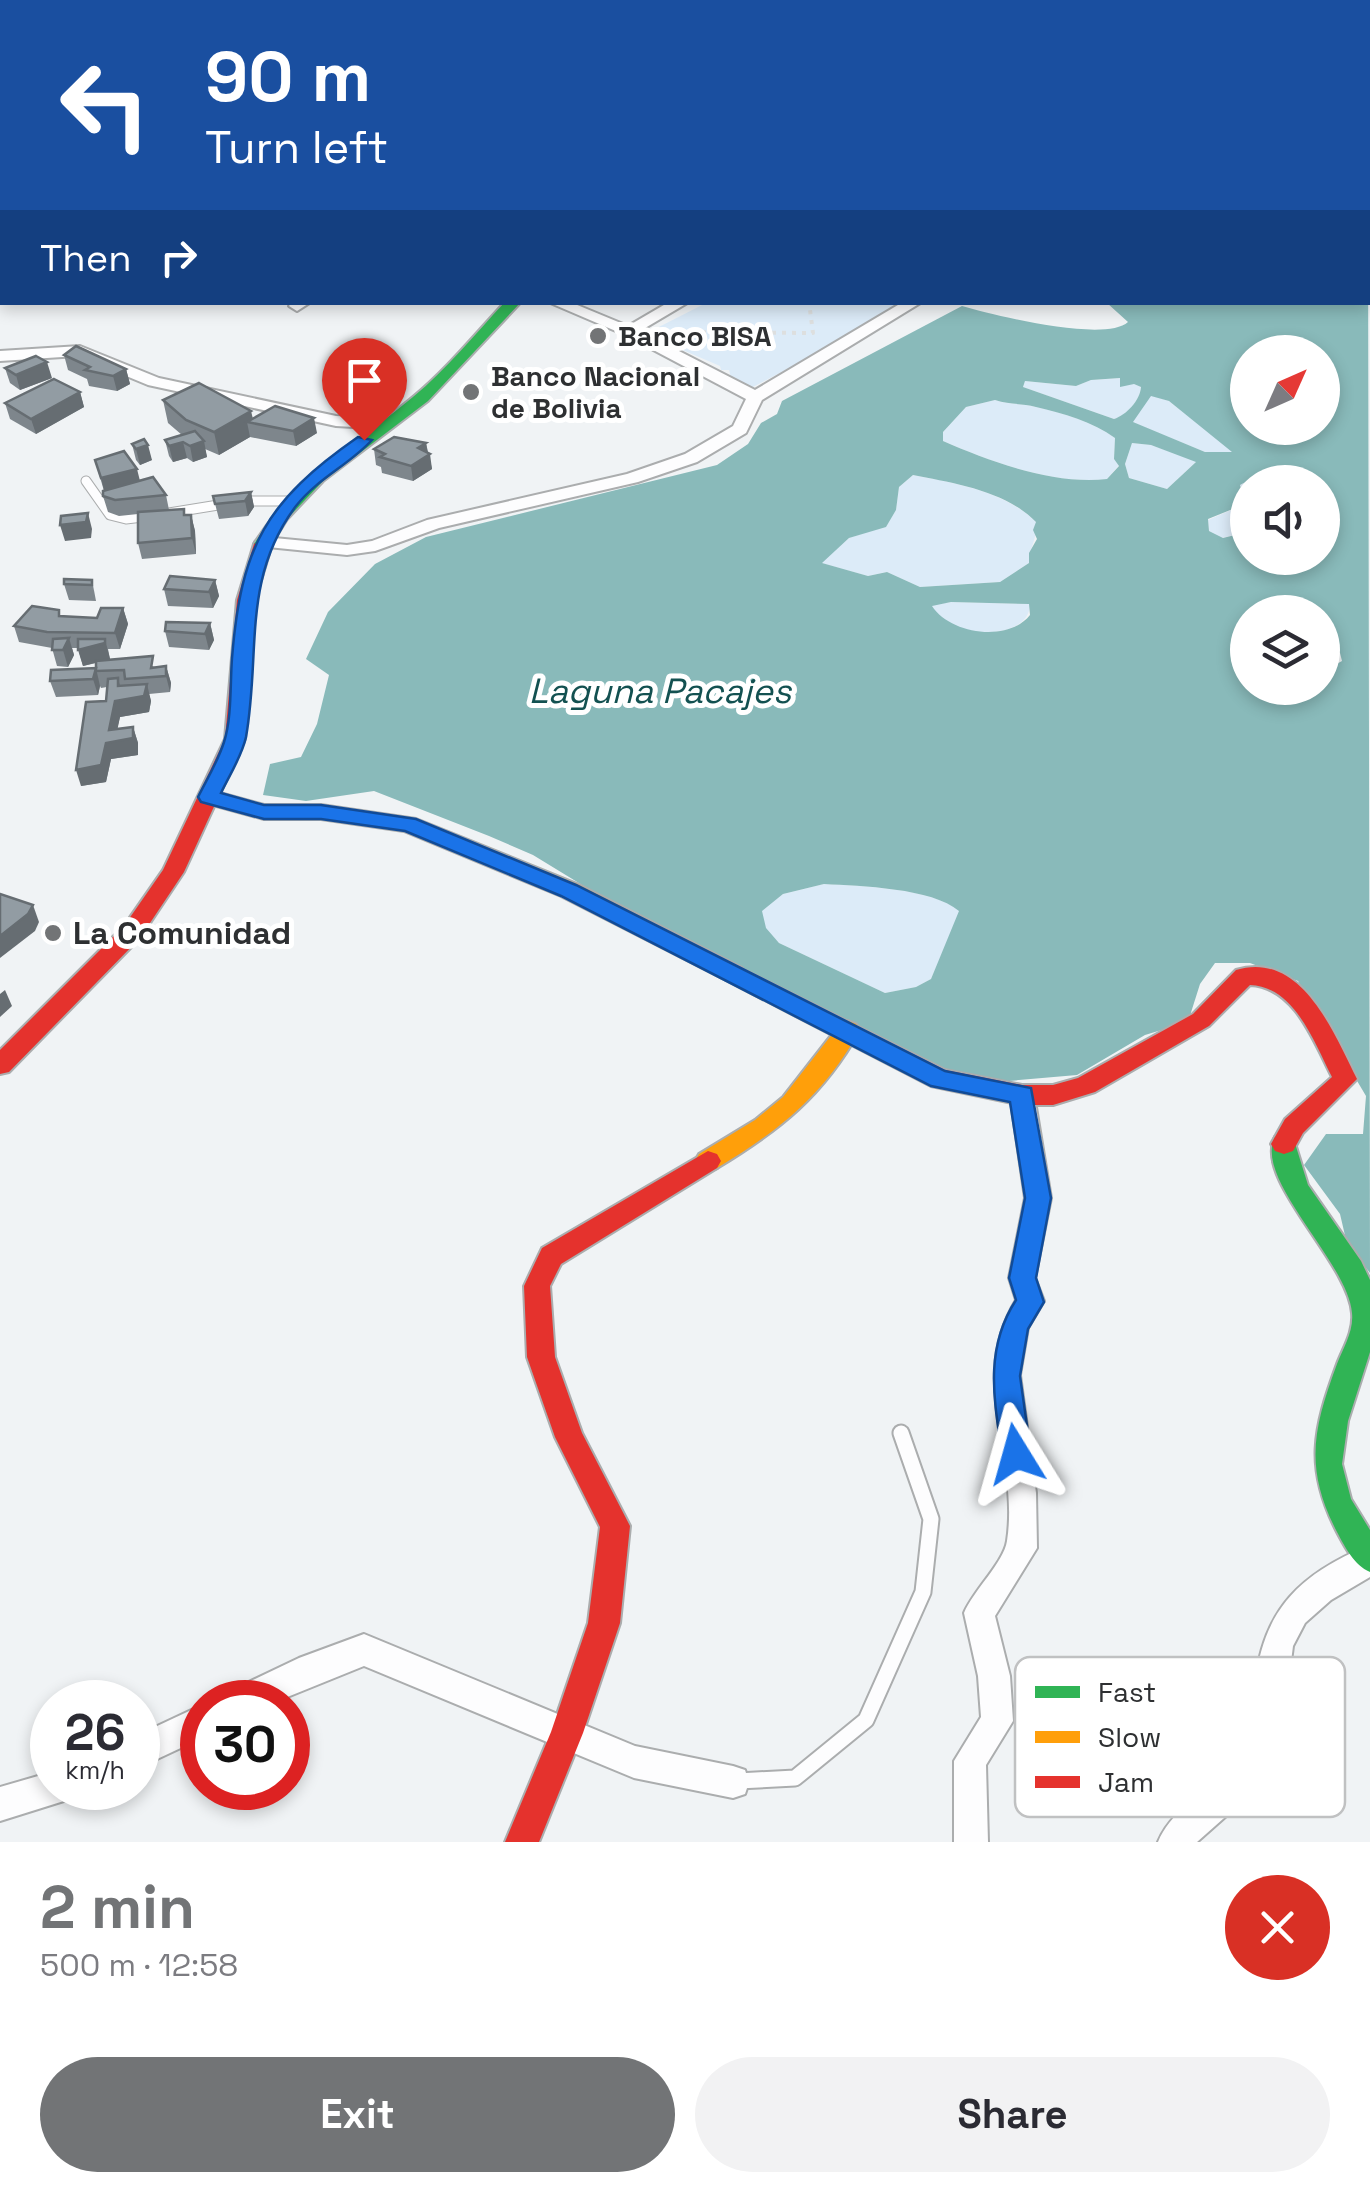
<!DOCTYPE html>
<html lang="en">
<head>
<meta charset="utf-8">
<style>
  :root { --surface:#fff; --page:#f2f2f3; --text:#2b2b33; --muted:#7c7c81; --accent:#727476 }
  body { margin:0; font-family:"Space Grotesk",sans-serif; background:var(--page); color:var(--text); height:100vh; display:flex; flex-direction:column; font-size:38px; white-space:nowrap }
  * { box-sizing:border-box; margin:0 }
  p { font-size:32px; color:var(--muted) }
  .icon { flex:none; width:55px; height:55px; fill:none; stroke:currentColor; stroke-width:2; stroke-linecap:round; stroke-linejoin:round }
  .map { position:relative; height:1842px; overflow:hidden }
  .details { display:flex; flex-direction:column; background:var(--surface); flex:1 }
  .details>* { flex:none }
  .hud { position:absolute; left:0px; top:0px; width:1370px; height:305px; box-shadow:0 5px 15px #0003; background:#1a4fa0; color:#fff; overflow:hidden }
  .needle { width:65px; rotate:45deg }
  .buttons { position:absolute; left:1230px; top:335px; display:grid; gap:20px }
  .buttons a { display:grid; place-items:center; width:110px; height:110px; border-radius:50%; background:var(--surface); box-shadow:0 5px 15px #0003; font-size:50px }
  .speed { position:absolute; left:30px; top:1680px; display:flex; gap:20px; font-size:50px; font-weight:700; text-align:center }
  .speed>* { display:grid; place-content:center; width:130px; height:130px; border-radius:50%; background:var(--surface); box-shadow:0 5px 15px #0003; line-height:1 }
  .speed small { font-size:25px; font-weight:400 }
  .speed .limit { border:15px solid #d22; background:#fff; color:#111 }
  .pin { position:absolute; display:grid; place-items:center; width:85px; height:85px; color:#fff; margin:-102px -42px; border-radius:50% 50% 50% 0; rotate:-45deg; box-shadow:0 0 10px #0007 }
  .pin .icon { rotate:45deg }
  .me { position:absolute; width:110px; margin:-55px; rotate:352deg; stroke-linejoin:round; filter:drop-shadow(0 0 8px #0008) }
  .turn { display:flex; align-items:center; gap:35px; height:210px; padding:0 40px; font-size:45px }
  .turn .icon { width:130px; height:130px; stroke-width:2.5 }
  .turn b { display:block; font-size:70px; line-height:85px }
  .then { display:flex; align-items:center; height:95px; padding:0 40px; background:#0003; gap:20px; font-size:38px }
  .round { display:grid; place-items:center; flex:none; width:105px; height:105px; border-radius:52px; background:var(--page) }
  .summary { display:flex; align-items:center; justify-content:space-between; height:170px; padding:0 40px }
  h1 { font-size:60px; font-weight:700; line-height:75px; color:var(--accent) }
  .action { display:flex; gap:20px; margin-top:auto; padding:20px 40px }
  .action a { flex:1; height:115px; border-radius:60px; background:var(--accent); color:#fff; font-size:40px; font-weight:700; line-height:115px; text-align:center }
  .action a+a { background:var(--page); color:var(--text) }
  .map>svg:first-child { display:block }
  .green { fill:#dcebf8 }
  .water { fill:#89baba; fill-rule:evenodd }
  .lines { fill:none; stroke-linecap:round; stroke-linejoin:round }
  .lane-far2-casing { stroke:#abadae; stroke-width:9 }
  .lane-far1-casing { stroke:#abadae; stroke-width:11 }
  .lane-casing { stroke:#abadae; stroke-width:19 }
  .street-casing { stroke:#abadae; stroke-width:4 }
  .fast-casing { stroke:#abadae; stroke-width:4 }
  .slow-casing { stroke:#abadae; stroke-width:4 }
  .jam-casing { stroke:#abadae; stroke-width:4 }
  .path { stroke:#dddfdf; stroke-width:4; stroke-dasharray:4 6; stroke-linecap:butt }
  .lane-far2 { stroke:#fdfdfe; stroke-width:6 }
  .lane-far1 { stroke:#fdfdfe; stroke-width:9 }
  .lane { stroke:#fdfdfe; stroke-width:15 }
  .street { fill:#fdfdfe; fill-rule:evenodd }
  .fast { fill:#30b455; fill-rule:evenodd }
  .slow { fill:#ff9f0a; fill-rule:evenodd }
  .jam { fill:#e5322d; fill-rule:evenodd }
  .wall { fill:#7e868c }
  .shaded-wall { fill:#666d72 }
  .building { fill:#929ca3; stroke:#666d72; stroke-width:2.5 }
  .route { fill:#1a73e8; stroke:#114b97; stroke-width:2.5 }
  .poi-dot { fill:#727476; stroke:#fff; stroke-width:4 }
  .labels { text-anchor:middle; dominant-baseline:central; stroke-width:10; stroke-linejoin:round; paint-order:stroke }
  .far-poi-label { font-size:28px; font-weight:bold; fill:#2e3032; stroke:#fff; text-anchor:start }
  .poi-label { font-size:32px; font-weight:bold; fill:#2e3032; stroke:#fff; text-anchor:start }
  .water-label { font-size:35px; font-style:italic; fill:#135151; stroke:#fff }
  .key { fill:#fff; stroke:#c0c1c2; stroke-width:2.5 }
  .key-label { font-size:28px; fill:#2e3032 }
</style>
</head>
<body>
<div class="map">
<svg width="1370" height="1842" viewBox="0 0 1370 1842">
  <rect width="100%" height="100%" fill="#f0f3f5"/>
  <g class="green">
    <polygon points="706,303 913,303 749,389 732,382 729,370 721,370 720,366 678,348 678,344 660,344 649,337 649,332"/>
    <path d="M1121,378L1141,387C1140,401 1126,416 1114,419L1023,387L1025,381L1076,386L1091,380Z"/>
    <polygon points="1151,395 1169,401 1233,452 1205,452 1132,422"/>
    <path d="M995,400C1010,405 1022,403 1037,407C1063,413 1093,422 1115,438L1114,459L1119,465L1107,479C1054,485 991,462 943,441V432L966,407Z"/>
    <polygon points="1132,443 1151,445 1197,461 1167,489 1129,478 1125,464"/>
    <path d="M913,475C954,483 1006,491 1037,523C1037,539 1029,548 1029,563L1000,582L920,587L887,572L868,576L821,563L849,538L886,526L896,510L899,487Z"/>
    <polygon points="1251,479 1279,482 1248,482 1247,532 1222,538 1209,531 1208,520 1245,504 1240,485"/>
    <path d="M951,602L1030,604C1030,639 962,639 940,619C936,615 934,609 931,605Z"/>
    <path d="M824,884C861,886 932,888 960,911L931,979L916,987L885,993L779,943L765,928L761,911L783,894Z"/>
  </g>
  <path class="water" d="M1368,212L1370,1273L1347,1244L1340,1214L1304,1165L1326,1134H1363L1366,1096L1298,981L1250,963H1215L1200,984L1188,1022L1145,1035L1077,1075L974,1084L664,935L533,855L489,836L374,791L306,801L263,795L270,764L301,757L317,724L329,675L306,659L328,612L375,564L426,537L717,465L748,444L761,423L777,414L782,401L962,306C993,315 1105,343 1128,322L1107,303L1368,302ZM1248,352H1322V428H1248ZM1120,378V387L1134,384L1141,387C1140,401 1126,415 1114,419L1023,387L1025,381L1076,386L1091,380ZM1151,396L1169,401L1232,452H1205L1133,422ZM995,400C1010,405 1022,403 1036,407C1063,413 1093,422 1115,438L1114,459L1119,466L1107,479C1054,485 991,462 943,441V432L966,407ZM1132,443L1151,445L1196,462L1167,489L1129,478L1125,464ZM913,475C954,483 1006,491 1036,522L1033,530L1037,539L1029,553V563L1000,582L920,587L887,572L868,576L822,563L849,538L886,527L896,510L899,487ZM1251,479L1322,482V558H1248L1247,532L1223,538L1209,531L1208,519L1245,504L1240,485ZM951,602L1029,604L1030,615C1008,643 950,634 932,606ZM1248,612H1322L1323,643L1340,653L1342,661L1331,667L1323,665L1322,688H1248ZM824,884C861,886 932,888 959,911L931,979L916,987L885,993L779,943L766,928L762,911L783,894Z"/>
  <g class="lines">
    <g class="lane-far2-casing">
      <polyline id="lane-far2" points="660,0 670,2"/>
    </g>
    <g class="lane-far1-casing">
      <g id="lane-far1">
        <polyline points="86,481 110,515 126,519 151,516"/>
        <polyline points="169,513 243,501 289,501"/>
      </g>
    </g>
    <g class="lane-casing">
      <polyline id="lane" points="738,1781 795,1778 866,1720 923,1592 931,1519 901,1433"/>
    </g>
    <g class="street-casing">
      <g id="street">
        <polygon points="1271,0 1283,0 1283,2 1272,2"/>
        <polygon points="1370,58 1370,66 1368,65 1368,59"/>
        <polygon points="292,302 311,302 297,311 289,306"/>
        <polygon points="548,302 570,302 628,326 669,302 689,302 640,331 755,390 903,302 922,302 762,400 746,433 697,462 638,482 439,528 375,551 347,555 258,546 255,542 264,537 347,545 372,541 427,520 627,474 685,454 733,426 746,399 625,335"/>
        <polygon points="80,346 159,378 336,416 388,419 396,424 388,429 336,426 148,385 78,356 0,361 0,351"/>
        <path d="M1022,1085L1031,1088L1034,1095L1051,1198L1035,1278L1044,1301L1028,1328L1020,1375L1036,1493L1037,1548L995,1616L1010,1676L1013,1721L986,1765L988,1842H954V1761L981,1717L978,1676L964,1613C973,1591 1004,1562 1007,1541C1020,1457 967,1381 1016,1300L1009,1278L1025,1198L1010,1095L1013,1088Z"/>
        <path d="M1370,1545V1577L1331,1600L1305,1623L1293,1646L1283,1724L1268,1772L1250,1795L1197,1842H1158C1174,1803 1220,1788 1242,1753C1254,1733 1253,1707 1255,1685C1263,1609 1301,1573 1370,1545Z"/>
        <polygon points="364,1634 635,1746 733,1766 745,1770 749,1782 745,1794 733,1798 634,1778 364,1666 275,1702 225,1702 230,1691 299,1658"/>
        <polygon points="202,1705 202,1738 138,1768 138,1735"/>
        <polygon points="52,1772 52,1788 71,1788 67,1800 0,1821 0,1787"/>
      </g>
    </g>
    <g class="fast-casing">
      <g id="fast">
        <path d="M505,302H521L428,401L323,481L287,519L269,548H257L254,544C302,470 348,451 413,397C447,369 475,334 505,302Z"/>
        <path d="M1284,1134L1293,1137L1308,1185L1361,1261L1370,1280V1352L1348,1421L1342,1464L1351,1499L1370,1530V1572C1354,1565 1345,1547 1337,1532C1304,1468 1313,1429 1337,1364C1343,1348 1354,1331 1352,1313C1348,1262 1253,1179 1275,1137Z"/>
      </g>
    </g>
    <g class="slow-casing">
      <g id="slow">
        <polygon points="1061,0 1076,0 1078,2 1063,2"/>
        <polygon points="209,790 264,805 321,805 416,819 577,884 742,968 746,974 742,980 726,980 561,896 404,831 321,819 264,819 202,802 199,797"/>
        <path d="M848,1021L856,1024L860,1030C823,1096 780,1130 717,1168L708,1171L699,1168L695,1161L699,1154L755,1120L783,1097L840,1024Z"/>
      </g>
    </g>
    <g class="jam-casing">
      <g id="jam">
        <polygon points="1368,133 1370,134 1370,142 1368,141"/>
        <polygon points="263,539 272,544 255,600 245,739 184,872 140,938 9,1072 0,1074 0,1050 124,926 163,870 225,739 237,600 254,544"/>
        <path d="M734,965L945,1070L1022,1085H1053L1078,1078L1193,1014L1236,970C1302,950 1334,1034 1357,1079L1303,1133L1293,1151L1284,1154L1275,1151L1271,1144L1285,1119L1332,1077C1314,1042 1295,987 1250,985L1209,1026L1095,1092L1053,1105H1022L931,1086L726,980L722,974L726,968Z"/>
        <polygon points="708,1151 717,1154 721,1161 717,1168 561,1264 550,1286 555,1357 582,1433 630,1526 620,1623 583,1733 539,1842 505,1842 551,1732 588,1623 600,1527 555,1437 527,1357 524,1286 542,1248"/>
      </g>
    </g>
    <polyline class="path" points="672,332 813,333 809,302"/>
    <use href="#lane-far2" class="lane-far2"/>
    <use href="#lane-far1" class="lane-far1"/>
    <use href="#lane" class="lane"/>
    <use href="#street" class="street"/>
    <use href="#fast" class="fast"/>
    <use href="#slow" class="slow"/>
    <use href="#jam" class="jam"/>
  </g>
  <g class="wall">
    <polygon points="64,355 126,369 130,384 117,391 89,386 87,379 68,370"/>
    <polygon points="5,368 52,378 20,390 10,383"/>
    <polygon points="80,392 84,407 36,434 10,419 5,403"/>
    <polygon points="163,400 253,418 317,433 296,446 250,437 219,455 205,449 207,457 193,462 187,458 173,462 169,456 165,440 182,435 168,423"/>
    <polygon points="426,443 432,469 413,481 382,473 381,467 376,465 374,449"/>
    <polygon points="132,444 152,460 140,465 136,460"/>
    <polygon points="95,460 139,481 166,495 169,510 184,509 185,515 191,515 195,531 196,554 142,559 138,543 138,514 119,516 108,512 103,496 104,491"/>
    <polygon points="251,492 254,507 248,516 219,519 213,496"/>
    <polygon points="92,580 96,601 69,600 64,584"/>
    <polygon points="215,580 219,596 213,608 168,606 164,589"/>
    <polygon points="123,608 128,624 120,649 108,649 110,659 156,667 166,666 171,683 170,692 149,694 151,701 149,712 120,717 117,729 133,727 138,743 138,755 111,759 106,782 81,786 106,701 107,687 101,688 100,686 98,695 56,697 50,681 96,668 96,663 83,666 78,648 72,648 74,655 68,667 57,666 52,648 19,642 14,626 60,616 97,618"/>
    <polygon points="210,623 214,640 209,650 169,647 165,631"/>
  </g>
  <g class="shaded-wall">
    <polygon points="47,362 52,378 20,390 16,375"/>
    <polygon points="126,369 130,384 117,391 113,376"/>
    <polygon points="80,392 84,407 36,434 31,419"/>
    <polygon points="251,411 254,423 247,422 250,437 219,455 214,432"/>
    <polygon points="314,418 317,433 296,446 293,431"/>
    <polygon points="204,441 207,457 193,462 190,446"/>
    <polygon points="183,442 187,458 173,462 169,446"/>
    <polygon points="426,443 428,455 430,454 432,469 413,481 411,466 418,448"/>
    <polygon points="148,445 152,460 140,465 136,449"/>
    <polygon points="137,469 141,485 105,494 101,478"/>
    <polygon points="251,492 254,507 248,516 245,501"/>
    <polygon points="88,513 92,529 91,538 65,541 60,525"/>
    <polygon points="191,515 195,531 196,554 192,538"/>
    <polygon points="215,580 219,596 213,608 209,592"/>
    <polygon points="123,608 128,624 120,649 115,633"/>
    <polygon points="210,623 214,640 209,650 205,634"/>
    <polygon points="69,638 74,655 68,667 63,650"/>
    <polygon points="105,639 110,659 83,666 78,650"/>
    <polygon points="166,666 171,683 170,692 166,676"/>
    <polygon points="96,668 100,686 98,695 93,679"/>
    <polygon points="118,678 122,694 147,684 151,701 149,712 120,717 115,741 133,727 138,743 138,755 111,759 106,782 81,786 76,770 109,730 118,686"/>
    <polygon points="33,905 39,922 35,931 0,958 0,936"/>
    <polygon points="5,990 12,1006 0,1017 0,994"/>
  </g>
  <g class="building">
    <polygon points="76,346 126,369 113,376 85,370 90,367 64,355"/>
    <polygon points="36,356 47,362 16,375 5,368"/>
    <polygon points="54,379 80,392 31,419 5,403"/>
    <polygon points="199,383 251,411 214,432 186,420 163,400"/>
    <polygon points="275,406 314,418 293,431 247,422"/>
    <polygon points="195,431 204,441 190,446 183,442 169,446 165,440"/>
    <polygon points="394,437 426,443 418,448 430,454 411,466 380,457 385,454 374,449"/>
    <polygon points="144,439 148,445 136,449 132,444"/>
    <polygon points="124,451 137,469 101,478 95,460"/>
    <polygon points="153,477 166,495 115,500 103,496 103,491"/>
    <polygon points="251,492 245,501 215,504 213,496"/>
    <polygon points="184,509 184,515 191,515 192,538 138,543 138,512"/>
    <polygon points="88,513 86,522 60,525 61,516"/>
    <polygon points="170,576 215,580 209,592 164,589"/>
    <polygon points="64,579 92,580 92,585 64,584"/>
    <polygon points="32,606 59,610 59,616 97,618 101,608 123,608 115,633 47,632 14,626"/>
    <polygon points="166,622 210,623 205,634 165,631"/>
    <polygon points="69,638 63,650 52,650 53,639"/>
    <polygon points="78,639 105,639 105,643 78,650"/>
    <polygon points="153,656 151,668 166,666 166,676 125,679 124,670 96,671 96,661"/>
    <polygon points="96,668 93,679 50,681 51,670"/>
    <polygon points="118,678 118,686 147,684 144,696 115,701 109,730 133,727 133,738 106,743 101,765 76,770 86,702 106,701 108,679"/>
    <polygon points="0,894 33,905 28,914 0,936"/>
  </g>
  <path class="route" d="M358,437L372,440C349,465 318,478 296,506C241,579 261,654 246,737C242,756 229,776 221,793L264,805H321L416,819L576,885L945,1071L1031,1088L1051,1198L1036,1278L1044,1302L1028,1329L1020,1376L1031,1454L1027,1463L1016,1467L1006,1463L1002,1454C994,1399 984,1349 1016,1300L1009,1278L1025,1198L1010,1102L931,1086L561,896L405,831L321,819H264L201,802L198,797C207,779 218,761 224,742C232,717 230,684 232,658C241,546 266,501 358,437Z"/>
  <g class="poi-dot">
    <circle cx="598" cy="336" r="10"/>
    <circle cx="471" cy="392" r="10"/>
    <circle cx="53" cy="933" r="10"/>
  </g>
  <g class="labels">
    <g class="far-poi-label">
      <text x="618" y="336">Banco BISA</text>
      <text x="491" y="376">Banco Nacional<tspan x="491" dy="32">de Bolivia</tspan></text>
    </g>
    <g class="poi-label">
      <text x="73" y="933">La Comunidad</text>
    </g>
    <g class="water-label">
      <text x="660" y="691">Laguna Pacajes</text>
    </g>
  </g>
  <rect x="1015" y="1657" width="330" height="160" rx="15" class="key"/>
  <rect x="1035" y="1686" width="45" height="12" fill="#30b455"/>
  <rect x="1035" y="1731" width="45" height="12" fill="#ff9f0a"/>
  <rect x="1035" y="1776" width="45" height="12" fill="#e5322d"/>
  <g class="key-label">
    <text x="1098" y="1702">Fast</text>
    <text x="1098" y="1747">Slow</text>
    <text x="1098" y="1792">Jam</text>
  </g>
</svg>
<div class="buttons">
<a><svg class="needle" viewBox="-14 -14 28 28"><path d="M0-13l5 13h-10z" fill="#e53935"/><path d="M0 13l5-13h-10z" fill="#7c7c81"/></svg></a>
<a><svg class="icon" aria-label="sound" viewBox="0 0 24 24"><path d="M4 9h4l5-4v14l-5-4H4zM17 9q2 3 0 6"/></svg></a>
<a><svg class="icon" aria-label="layers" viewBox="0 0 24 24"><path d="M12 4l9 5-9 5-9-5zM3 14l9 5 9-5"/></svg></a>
</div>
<div class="speed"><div>26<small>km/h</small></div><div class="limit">30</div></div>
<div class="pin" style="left:364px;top:440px;background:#d93025"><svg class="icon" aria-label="arrive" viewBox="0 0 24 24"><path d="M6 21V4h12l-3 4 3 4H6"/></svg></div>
<svg class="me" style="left:1016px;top:1454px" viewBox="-20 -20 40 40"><path d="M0-17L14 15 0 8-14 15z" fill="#1a73e8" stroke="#fff" stroke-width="4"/></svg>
<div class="hud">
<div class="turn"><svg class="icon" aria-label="left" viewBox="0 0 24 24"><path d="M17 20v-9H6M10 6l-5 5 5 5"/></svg><div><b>90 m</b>Turn left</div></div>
<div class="then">Then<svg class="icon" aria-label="right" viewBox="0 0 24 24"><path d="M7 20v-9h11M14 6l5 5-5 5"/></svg></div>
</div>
</div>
<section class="details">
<div class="summary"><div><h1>2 min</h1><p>500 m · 12:58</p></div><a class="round" style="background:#d93025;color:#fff"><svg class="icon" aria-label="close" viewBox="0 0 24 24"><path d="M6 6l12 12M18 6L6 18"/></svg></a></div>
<div class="action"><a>Exit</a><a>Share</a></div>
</section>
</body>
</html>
